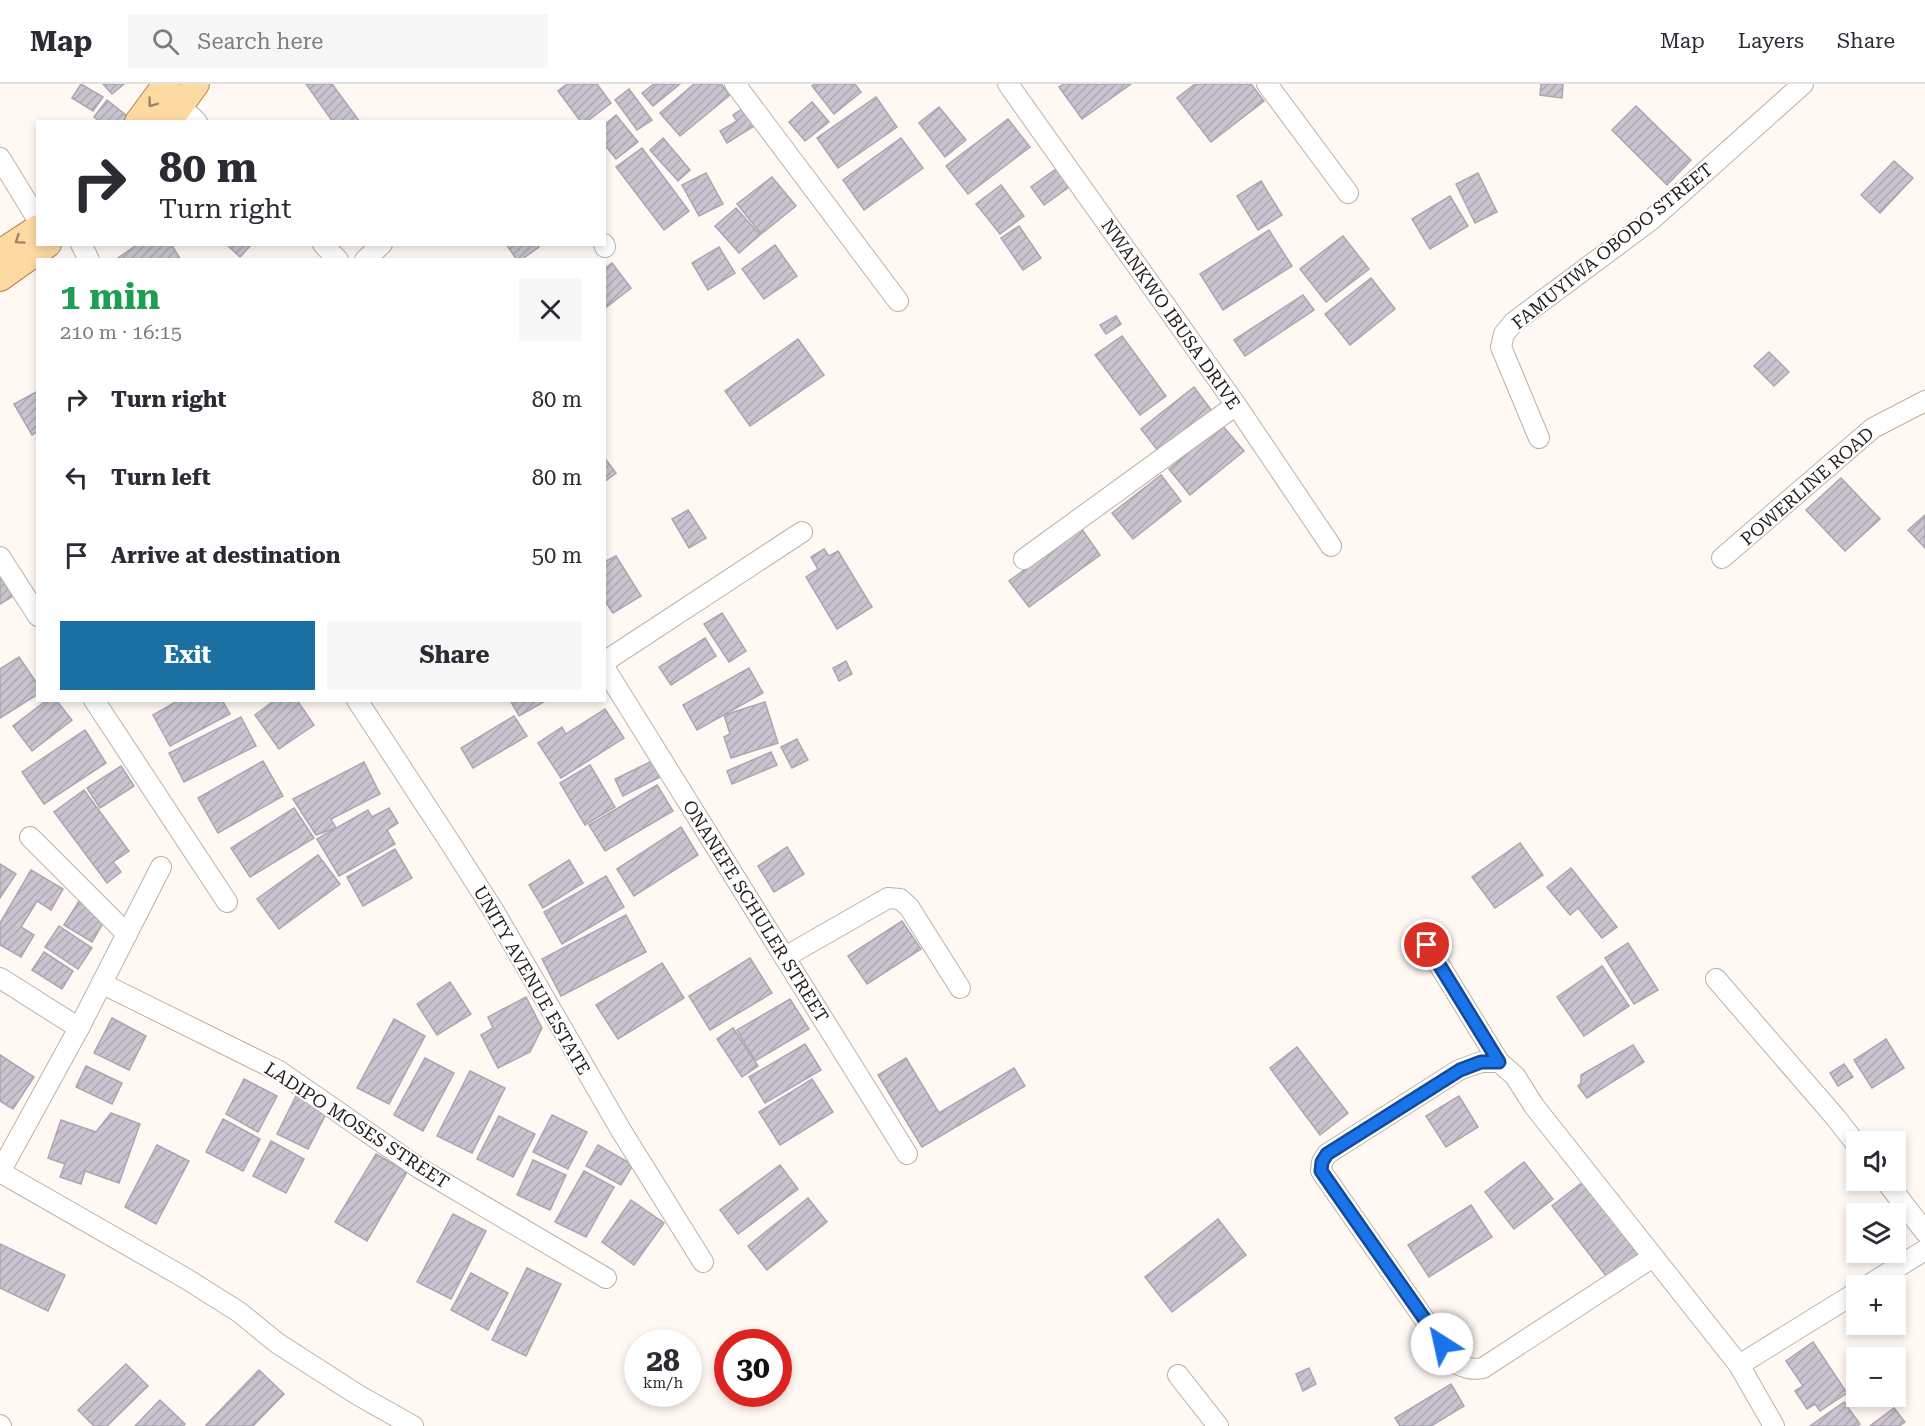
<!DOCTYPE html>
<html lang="en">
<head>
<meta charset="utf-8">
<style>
  :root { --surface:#fff; --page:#f7f7f7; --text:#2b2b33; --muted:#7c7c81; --line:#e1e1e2; --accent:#1a70a0 }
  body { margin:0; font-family:"Roboto Serif",serif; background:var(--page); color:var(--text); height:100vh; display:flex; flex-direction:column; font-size:22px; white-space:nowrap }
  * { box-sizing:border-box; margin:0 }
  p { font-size:20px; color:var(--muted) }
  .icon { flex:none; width:33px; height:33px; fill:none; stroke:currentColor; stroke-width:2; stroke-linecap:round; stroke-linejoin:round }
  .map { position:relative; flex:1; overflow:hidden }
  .sheet { position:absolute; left:36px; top:174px; width:570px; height:444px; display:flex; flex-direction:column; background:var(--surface); border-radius:0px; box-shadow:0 3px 9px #0003 }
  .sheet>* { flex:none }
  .top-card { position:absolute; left:36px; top:36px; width:570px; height:126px; border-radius:0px; box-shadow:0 3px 9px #0003; background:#fff; color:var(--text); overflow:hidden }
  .controls { position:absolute; left:1846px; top:1047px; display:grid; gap:12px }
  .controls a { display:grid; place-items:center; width:60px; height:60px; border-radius:0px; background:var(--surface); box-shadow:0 3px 9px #0003; font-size:30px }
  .speed { position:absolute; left:624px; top:1245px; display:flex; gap:12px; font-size:30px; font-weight:700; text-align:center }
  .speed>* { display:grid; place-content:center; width:78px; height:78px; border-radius:50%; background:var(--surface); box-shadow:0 3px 9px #0003; line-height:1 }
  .speed small { font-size:15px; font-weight:400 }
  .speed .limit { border:9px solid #d22; background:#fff; color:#111 }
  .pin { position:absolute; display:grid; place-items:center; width:51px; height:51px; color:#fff; margin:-26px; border:3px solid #fff; border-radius:50%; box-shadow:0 2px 6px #0007 }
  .me { position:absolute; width:66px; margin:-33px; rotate:325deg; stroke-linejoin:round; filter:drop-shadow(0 0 4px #0008) }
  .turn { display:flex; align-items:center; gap:21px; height:126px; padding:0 24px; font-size:27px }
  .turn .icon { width:78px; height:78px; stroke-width:2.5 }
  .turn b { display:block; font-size:42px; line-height:51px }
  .round { display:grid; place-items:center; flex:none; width:63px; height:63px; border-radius:0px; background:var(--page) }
  .head { display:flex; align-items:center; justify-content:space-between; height:102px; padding:0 24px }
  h1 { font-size:36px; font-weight:700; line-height:45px; color:#1e9e55 }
  .cta { display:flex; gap:12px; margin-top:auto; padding:12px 24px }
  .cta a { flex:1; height:69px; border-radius:0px; background:var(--accent); color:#fff; font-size:24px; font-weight:700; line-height:69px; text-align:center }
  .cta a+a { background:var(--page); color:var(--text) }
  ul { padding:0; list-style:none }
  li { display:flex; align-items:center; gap:18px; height:78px; padding:0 24px }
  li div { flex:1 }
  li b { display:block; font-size:22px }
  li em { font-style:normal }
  header { display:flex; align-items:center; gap:36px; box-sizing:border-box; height:84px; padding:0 30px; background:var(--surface); border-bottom:2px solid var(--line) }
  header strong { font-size:28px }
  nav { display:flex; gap:33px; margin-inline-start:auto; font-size:21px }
  .search { width:420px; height:54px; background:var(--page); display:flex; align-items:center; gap:15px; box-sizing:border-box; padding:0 21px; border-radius:0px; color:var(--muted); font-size:22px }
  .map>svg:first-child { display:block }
  .building { fill:url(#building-hatch); stroke:#aba6b1; stroke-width:1.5 }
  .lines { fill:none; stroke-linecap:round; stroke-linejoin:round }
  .minor-casing { stroke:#bcb2a9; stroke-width:22 }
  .major-casing { stroke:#b1884b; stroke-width:28 }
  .minor { stroke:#fff; stroke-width:20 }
  .major { stroke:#fedaa3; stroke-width:26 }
  .oneway { stroke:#9b8565 }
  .route-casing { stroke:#114b97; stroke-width:15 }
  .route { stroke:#1a73e8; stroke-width:10 }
  .labels { text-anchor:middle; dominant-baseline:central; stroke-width:4.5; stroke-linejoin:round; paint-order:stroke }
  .street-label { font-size:18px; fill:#211d1a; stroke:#fff }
</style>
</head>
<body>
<header>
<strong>Map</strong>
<div class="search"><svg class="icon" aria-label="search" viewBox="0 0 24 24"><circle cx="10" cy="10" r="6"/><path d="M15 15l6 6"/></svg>Search here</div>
<nav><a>Map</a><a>Layers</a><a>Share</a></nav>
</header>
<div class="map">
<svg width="1925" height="1342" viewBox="0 0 1925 1342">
  <defs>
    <pattern id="building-hatch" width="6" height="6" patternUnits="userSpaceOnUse" patternTransform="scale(1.5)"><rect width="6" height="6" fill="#c9c4cf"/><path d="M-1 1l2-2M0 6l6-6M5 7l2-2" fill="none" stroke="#aca8b1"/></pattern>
  </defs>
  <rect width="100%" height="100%" fill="#fff8f3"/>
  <g class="building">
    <polygon points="81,0 103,13 93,27 72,14"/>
    <polygon points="103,0 124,0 112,10"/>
    <polygon points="306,0 332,0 360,38 333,38"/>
    <polygon points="567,0 597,0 611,19 586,38 581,38 558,7"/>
    <polygon points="654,0 680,0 653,22 642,9"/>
    <polygon points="694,0 721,0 730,11 680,52 660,29"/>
    <polygon points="815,0 855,0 861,8 834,30 812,2"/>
    <polygon points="1064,0 1131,0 1082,35 1059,3"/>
    <polygon points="1195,0 1251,0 1264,17 1211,58 1177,14"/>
    <polygon points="1541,0 1563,0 1562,14 1540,11"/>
    <polygon points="629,5 652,36 637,46 615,16"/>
    <polygon points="876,13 897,43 838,84 817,54"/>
    <polygon points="107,16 127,32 123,38 100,38 94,33"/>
    <polygon points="812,18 829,38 805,57 789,38"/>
    <polygon points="1636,22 1691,76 1667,101 1612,46"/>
    <polygon points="939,23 966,56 945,73 919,39"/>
    <polygon points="742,25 754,42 727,59 720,47 737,37 733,31"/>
    <polygon points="616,31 638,58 616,75 604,60 604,41"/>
    <polygon points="1008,35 1030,63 968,110 946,82"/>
    <polygon points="663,54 690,86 678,97 650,66"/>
    <polygon points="901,54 923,84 864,126 843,96"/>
    <polygon points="642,64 689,127 664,146 616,83"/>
    <polygon points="1894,77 1913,94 1880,129 1861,111"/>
    <polygon points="1063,80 1076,98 1044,121 1031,103"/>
    <polygon points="706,89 723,120 699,132 682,101"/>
    <polygon points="1478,89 1497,128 1475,139 1456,100"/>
    <polygon points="772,93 796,122 761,150 737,120"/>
    <polygon points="1261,97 1282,131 1258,146 1237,112"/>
    <polygon points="1001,101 1024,132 1000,150 976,120"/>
    <polygon points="1450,112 1468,142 1430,165 1412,135"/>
    <polygon points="736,124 760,151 739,169 715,142"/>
    <polygon points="1019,142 1041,174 1023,186 1001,154"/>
    <polygon points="1269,146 1292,182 1223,226 1200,190"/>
    <polygon points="1343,152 1369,185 1326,218 1300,185"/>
    <polygon points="138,160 171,160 181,176 115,176"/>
    <polygon points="226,160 252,160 240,173"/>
    <polygon points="506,160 537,160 539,163 521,176 517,176"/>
    <polygon points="775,161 797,192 764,215 742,185"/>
    <polygon points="719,163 735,189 708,206 692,179"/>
    <polygon points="612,179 631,204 604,225 604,185"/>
    <polygon points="1371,194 1395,225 1350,261 1325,230"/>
    <polygon points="1303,211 1314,226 1245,272 1234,256"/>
    <polygon points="1116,232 1121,240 1106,250 1100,241"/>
    <polygon points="1122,252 1166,312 1140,331 1095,271"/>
    <polygon points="798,255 824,291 750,342 725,307"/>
    <polygon points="1769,268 1789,288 1774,302 1754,282"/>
    <polygon points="1194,303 1215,331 1162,372 1141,345"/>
    <polygon points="38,307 38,347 32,351 14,320"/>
    <polygon points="1222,341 1244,367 1190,411 1169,385"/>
    <polygon points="604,373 616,389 604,398"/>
    <polygon points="1161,391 1181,417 1133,455 1112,429"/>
    <polygon points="1841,394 1880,435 1845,467 1806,426"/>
    <polygon points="688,426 706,454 689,464 672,435"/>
    <polygon points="1925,431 1925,464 1908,446"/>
    <polygon points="1081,444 1100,471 1029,523 1009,497"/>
    <polygon points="824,465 829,472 838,467 872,523 837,545 806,493 818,485 811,473"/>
    <polygon points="616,472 641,512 613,529 604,516 604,478"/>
    <polygon points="0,493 13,512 0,520"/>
    <polygon points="722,529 746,567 729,578 704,540"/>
    <polygon points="705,554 716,572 671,601 659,583"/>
    <polygon points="19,573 38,601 38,610 0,634 0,585"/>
    <polygon points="846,577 852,590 839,597 833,584"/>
    <polygon points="749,584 763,609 697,646 683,621"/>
    <polygon points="47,616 56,616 72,636 32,667 13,642"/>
    <polygon points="179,616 222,616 230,630 170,662 153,631"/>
    <polygon points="275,616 297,616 314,641 279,665 255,631"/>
    <polygon points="510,616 547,616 519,632"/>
    <polygon points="765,618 778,659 731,674 724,653 730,650 724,631"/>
    <polygon points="605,625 624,654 561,694 538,659 562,643 566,650"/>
    <polygon points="514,632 527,652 473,684 461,664"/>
    <polygon points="241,633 256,662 184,698 169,669"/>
    <polygon points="85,646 106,679 44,720 22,688"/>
    <polygon points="797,655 808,676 792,684 781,663"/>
    <polygon points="771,668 777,681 732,700 727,687"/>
    <polygon points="656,675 664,691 623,712 615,695"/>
    <polygon points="263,677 283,712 218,749 198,714"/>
    <polygon points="364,678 380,710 331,735 336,744 316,751 293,715"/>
    <polygon points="590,681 615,723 585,741 560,699"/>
    <polygon points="121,682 134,702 100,724 87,704"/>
    <polygon points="657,701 673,727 605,767 589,741"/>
    <polygon points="84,706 129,767 113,778 121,788 107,799 54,728"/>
    <polygon points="294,724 314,754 250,793 231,764"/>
    <polygon points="389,724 398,739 387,746 395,760 339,792 317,755 368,726 372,733"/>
    <polygon points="681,743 698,771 634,812 617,785"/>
    <polygon points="1520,759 1543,791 1495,824 1472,793"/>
    <polygon points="787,763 804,790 774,808 758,782"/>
    <polygon points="395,765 412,794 363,822 347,793"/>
    <polygon points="318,771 340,800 279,845 257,815"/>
    <polygon points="569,776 583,799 543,824 529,801"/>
    <polygon points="0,780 16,790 0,814"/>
    <polygon points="1571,784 1617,843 1602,854 1578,824 1570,831 1547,803"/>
    <polygon points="31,786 63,805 51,826 37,817 21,843 34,851 21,873 0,861 0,839"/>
    <polygon points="606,792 624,823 562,860 544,828"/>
    <polygon points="79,817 106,834 92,858 64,841"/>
    <polygon points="626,831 646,868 561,912 542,875"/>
    <polygon points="902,837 921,865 867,900 848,872"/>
    <polygon points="59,842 92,864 78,885 45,863"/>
    <polygon points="1628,859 1658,906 1634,920 1605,874"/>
    <polygon points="44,868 73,887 62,905 32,886"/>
    <polygon points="750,874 772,909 710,946 689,912"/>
    <polygon points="662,879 684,914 618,955 596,921"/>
    <polygon points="1602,882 1629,922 1584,952 1557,913"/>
    <polygon points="450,898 471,930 437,951 417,920"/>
    <polygon points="526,913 542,944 530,968 498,984 481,951 493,944 488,933"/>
    <polygon points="790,915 809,945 755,977 737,946"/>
    <polygon points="112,934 146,952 129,986 94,969"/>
    <polygon points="394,935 425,952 389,1020 357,1004"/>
    <polygon points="733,944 758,982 742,993 717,955"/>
    <polygon points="1886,955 1904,984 1872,1004 1854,976"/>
    <polygon points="805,960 821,986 765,1019 749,993"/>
    <polygon points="1633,961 1644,978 1587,1014 1578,1002 1581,999 1581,991"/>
    <polygon points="1297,963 1348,1029 1320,1051 1270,984"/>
    <polygon points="0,971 34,993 13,1025 0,1017"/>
    <polygon points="425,974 454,989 423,1047 394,1031"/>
    <polygon points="906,974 939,1029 1014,984 1025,1002 922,1063 878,991"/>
    <polygon points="1844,980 1853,993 1838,1002 1830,989"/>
    <polygon points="86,982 122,999 112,1020 76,1003"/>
    <polygon points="470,987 505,1004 472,1069 437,1052"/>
    <polygon points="244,995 277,1012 258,1048 226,1030"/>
    <polygon points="812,995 833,1028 780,1061 759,1028"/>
    <polygon points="296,1012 327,1028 308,1065 277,1050"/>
    <polygon points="1459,1012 1478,1043 1446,1063 1426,1032"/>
    <polygon points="111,1029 140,1040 119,1099 85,1087 81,1100 60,1093 65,1080 48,1074 61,1036 96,1048"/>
    <polygon points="552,1031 587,1048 568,1085 533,1068"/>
    <polygon points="499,1032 535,1050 513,1093 477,1075"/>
    <polygon points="223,1035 260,1055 243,1087 206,1068"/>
    <polygon points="271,1057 304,1075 286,1109 253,1092"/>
    <polygon points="157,1061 189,1077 156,1140 125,1123"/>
    <polygon points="598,1061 633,1081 621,1101 586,1082"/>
    <polygon points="376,1070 407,1088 367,1157 335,1138"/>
    <polygon points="533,1076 566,1091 550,1126 517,1111"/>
    <polygon points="1524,1078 1553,1115 1514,1145 1485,1108"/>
    <polygon points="780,1081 798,1105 738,1150 720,1126"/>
    <polygon points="584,1087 614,1103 586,1153 555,1138"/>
    <polygon points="1584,1097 1639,1169 1607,1193 1552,1122"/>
    <polygon points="808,1114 827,1138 767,1186 748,1162"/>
    <polygon points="631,1116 664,1139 634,1181 602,1158"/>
    <polygon points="1471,1121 1492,1153 1429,1193 1408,1161"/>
    <polygon points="453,1130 486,1147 451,1215 417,1198"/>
    <polygon points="1218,1135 1246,1171 1172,1228 1145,1193"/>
    <polygon points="0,1160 65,1191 48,1227 0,1204"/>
    <polygon points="527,1184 561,1200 526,1272 492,1256"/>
    <polygon points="471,1189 508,1209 488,1246 451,1226"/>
    <polygon points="1813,1258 1847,1309 1820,1327 1815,1320 1807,1325 1795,1307 1803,1302 1786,1277"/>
    <polygon points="126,1280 148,1302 107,1342 94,1342 78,1326"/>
    <polygon points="1309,1284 1316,1300 1303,1307 1296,1290"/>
    <polygon points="259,1286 284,1310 253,1342 208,1342 206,1341"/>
    <polygon points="1451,1300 1464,1322 1431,1342 1400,1342 1395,1334"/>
    <polygon points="160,1316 185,1340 183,1342 135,1342"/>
    <polygon points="1844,1318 1860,1340 1857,1342 1810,1342"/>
    <polygon points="1894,1324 1905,1338 1899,1342 1870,1342"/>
  </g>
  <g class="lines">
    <g class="minor-casing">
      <g id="minor">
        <polyline points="735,0 898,217"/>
        <polyline points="1008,0 1236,321 1331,462"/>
        <polyline points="1267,0 1348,109"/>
        <polyline points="180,22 197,38"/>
        <polyline points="0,74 38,136"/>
        <polyline points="81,160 89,176"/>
        <polyline points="323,160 338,176"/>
        <polyline points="604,160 605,163"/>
        <polyline points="365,176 382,160"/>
        <polyline points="1539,354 1501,263 1504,250 1514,238 1651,136 1803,0"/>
        <polyline points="0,473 38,532"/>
        <polyline points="1722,474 1873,344 1925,317"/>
        <polyline points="1024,475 1236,321"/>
        <polyline points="604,578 802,448"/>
        <polyline points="604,583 907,1070"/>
        <polyline points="94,616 227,818"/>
        <polyline points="357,616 451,760 495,829 622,1048 703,1178"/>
        <polyline points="30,753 127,850"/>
        <polyline points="1427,861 1499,978"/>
        <polyline points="785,873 888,814 900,815 909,823 960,904"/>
        <polyline points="0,894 79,944"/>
        <polyline points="1716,895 1836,1034 1857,1061"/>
        <polyline points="103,900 279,987 419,1084 606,1194"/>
        <polyline points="0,1088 185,1194 239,1228 277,1259 358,1311 413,1342"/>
        <polyline points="0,1088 79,944 161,783"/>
        <polyline points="1885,1096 1925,1148"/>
        <path d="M1653,1173L1483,1284C1472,1286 1465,1284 1455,1279L1321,1087L1322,1078L1327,1070L1459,986L1481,978H1499L1515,992L1534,1022L1739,1281L1774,1342"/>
        <polyline points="1867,1202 1925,1166"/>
        <polyline points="1739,1281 1857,1208"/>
        <polyline points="1178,1291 1218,1342"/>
        <polyline points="0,1341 1,1342"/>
      </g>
    </g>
    <g class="major-casing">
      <g id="major">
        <polyline points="138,38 166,0"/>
        <polyline points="168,38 196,0"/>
        <polyline points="0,169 38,144"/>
        <polyline points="0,194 48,160"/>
      </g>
    </g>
    <use href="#minor" class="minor"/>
    <use href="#major" class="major"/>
  </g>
  <defs><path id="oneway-chevron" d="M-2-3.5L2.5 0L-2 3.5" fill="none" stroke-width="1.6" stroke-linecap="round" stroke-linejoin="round" transform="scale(1.5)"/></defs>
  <g class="oneway">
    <use href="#oneway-chevron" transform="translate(152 19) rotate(126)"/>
    <use href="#oneway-chevron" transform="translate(19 156) rotate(146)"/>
  </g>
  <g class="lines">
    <g class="route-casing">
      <polyline id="route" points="1427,861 1499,978 1481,978 1460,986 1327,1070 1322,1078 1321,1087 1442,1260"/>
    </g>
    <use href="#route" class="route"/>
  </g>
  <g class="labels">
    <g class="street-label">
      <text transform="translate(1612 162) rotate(-39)">FAMUYIWA OBODO STREET</text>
      <text transform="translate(1171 230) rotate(55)">NWANKWO IBUSA DRIVE</text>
      <text transform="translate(1807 402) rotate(-41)">POWERLINE ROAD</text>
      <text transform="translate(756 827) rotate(58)">ONANEFE SCHULER STREET</text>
      <text transform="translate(532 896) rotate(60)">UNITY AVENUE ESTATE</text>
      <text transform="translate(357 1041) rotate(33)">LADIPO MOSES STREET</text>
    </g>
  </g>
</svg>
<div class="controls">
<a><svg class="icon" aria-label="sound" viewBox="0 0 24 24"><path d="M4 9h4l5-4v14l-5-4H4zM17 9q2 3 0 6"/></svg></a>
<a><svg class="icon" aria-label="layers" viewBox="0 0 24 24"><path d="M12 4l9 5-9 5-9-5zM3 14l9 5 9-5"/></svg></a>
<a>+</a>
<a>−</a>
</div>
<div class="speed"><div>28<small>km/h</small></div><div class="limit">30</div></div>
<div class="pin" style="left:1427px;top:861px;background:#d93025"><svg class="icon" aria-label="arrive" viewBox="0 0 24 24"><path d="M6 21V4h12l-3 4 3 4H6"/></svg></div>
<svg class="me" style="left:1442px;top:1260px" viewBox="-20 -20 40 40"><circle r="19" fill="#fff"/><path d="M0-13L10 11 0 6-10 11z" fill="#1a73e8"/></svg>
<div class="top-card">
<div class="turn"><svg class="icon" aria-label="right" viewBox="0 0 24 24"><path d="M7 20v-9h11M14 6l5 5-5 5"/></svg><div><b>80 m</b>Turn right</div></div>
</div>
<section class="sheet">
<div class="head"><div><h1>1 min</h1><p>210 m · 16:15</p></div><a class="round"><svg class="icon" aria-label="close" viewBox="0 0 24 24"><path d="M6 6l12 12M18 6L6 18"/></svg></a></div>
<ul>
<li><svg class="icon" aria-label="right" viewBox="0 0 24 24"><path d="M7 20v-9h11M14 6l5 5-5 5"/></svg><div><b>Turn right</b></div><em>80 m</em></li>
<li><svg class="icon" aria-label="left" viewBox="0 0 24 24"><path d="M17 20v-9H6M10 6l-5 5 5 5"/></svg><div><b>Turn left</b></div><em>80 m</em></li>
<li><svg class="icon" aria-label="arrive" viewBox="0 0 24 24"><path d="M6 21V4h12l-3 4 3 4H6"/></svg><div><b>Arrive at destination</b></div><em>50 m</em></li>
</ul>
<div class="cta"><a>Exit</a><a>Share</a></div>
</section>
</div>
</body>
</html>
